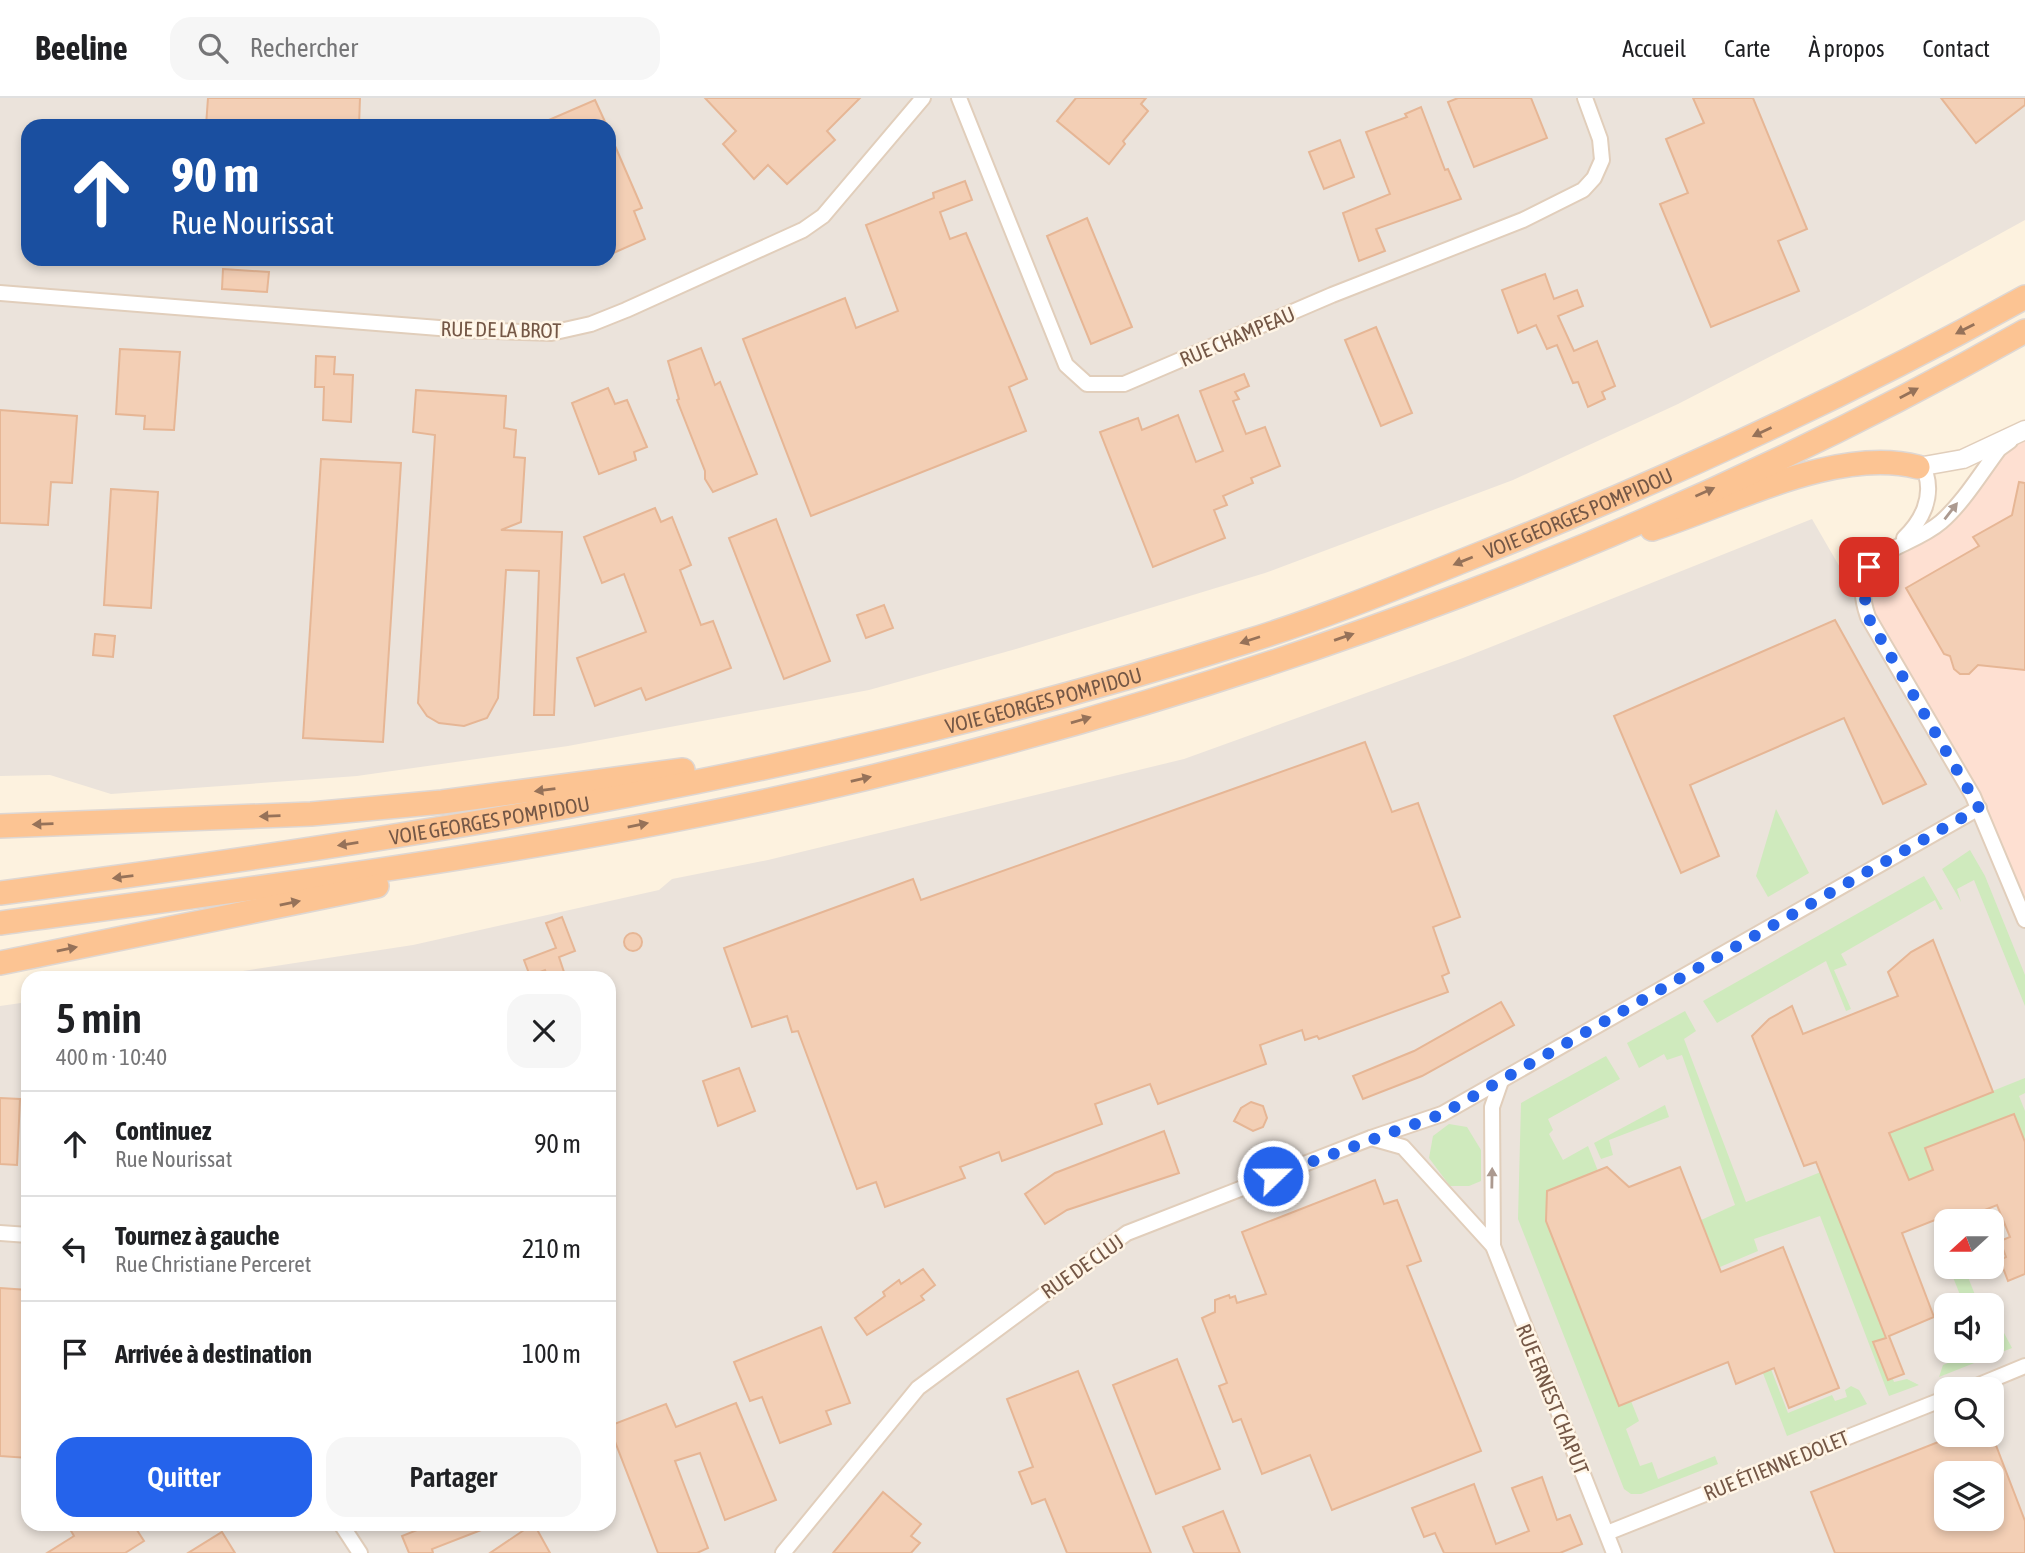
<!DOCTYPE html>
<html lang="fr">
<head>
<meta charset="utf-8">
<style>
  :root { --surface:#fff; --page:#f6f6f6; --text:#202124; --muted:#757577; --line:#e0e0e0; --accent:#2563eb }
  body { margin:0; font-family:"Asap Condensed",sans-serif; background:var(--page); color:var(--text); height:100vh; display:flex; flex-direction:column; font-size:26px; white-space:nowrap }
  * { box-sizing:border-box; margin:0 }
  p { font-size:23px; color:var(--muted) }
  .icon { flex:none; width:38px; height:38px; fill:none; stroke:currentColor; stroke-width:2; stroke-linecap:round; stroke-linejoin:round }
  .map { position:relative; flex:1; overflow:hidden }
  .panel { position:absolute; left:21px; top:873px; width:595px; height:560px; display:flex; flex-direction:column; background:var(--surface); border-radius:21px; box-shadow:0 4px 10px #0003 }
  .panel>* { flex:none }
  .guide { position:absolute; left:21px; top:21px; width:595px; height:147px; border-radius:21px; box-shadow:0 4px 10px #0003; background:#1a4fa0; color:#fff; overflow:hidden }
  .needle { width:46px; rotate:249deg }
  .controls { position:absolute; left:1934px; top:1111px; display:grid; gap:14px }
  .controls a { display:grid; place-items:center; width:70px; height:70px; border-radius:14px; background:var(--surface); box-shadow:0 4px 10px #0003; font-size:35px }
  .pin { position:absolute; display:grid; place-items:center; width:60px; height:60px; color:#fff; margin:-30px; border-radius:14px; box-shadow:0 4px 10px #0006 }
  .me { position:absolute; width:77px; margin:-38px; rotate:68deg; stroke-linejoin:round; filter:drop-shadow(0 0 5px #0008) }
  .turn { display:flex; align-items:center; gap:24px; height:147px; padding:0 35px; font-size:32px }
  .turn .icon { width:91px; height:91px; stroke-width:2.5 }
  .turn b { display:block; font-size:49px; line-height:60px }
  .round { display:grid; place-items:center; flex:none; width:74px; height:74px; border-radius:21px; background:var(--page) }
  .head { display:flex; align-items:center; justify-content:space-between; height:119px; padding:0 35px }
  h1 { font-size:42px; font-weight:600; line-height:52px }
  .primary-button { display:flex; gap:14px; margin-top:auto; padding:14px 35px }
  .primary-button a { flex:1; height:80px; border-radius:21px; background:var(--accent); color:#fff; font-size:28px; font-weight:600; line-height:80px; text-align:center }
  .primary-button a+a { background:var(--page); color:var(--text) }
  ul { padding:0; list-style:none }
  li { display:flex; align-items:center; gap:21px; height:105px; padding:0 35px; border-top:2px solid var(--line) }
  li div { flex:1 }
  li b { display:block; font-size:26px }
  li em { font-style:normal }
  header { display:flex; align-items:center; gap:42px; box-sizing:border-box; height:98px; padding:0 35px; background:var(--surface); border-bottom:2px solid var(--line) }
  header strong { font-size:33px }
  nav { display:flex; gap:38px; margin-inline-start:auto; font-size:24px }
  .search { width:490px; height:63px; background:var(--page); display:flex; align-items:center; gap:18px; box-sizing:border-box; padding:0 24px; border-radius:21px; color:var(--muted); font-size:26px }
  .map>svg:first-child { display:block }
  .commercial { fill:#fee0d2 }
  .industrial { fill:#ebe3db; fill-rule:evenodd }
  .green { fill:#cfeabd }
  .building { fill:#f3cfb5; stroke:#e6b695; stroke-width:2; fill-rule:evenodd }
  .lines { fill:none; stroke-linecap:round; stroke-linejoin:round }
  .minor-casing { stroke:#e1cebb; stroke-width:18 }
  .tertiary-casing { stroke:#e1cebb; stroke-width:21 }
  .trunk-casing { stroke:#ded7d3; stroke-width:26 }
  .minor { stroke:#fff; stroke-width:14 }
  .tertiary { stroke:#fff; stroke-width:18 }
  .trunk { stroke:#fcc493; stroke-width:23 }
  .oneway { fill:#967259 }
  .oneway2 { fill:#ac9a90 }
  .route { stroke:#2563eb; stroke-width:12; stroke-dasharray:0 21.6 }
  .labels { text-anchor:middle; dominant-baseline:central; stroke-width:5; stroke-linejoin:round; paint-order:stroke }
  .street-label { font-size:21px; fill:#745746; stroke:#fff5e6 }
</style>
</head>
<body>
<header>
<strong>Beeline</strong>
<div class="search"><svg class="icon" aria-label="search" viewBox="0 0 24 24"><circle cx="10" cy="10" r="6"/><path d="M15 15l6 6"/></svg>Rechercher</div>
<nav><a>Accueil</a><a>Carte</a><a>À propos</a><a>Contact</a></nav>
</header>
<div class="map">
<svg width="2025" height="1455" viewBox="0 0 2025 1455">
  <rect width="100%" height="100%" fill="#fdf2df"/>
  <polygon class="commercial" points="2025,330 2025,829 1864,507 1876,461 1936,429"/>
  <g class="industrial">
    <path d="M0,0H2025V122L1863,211L1678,306L1513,382L1265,475L1016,551L869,592L568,648L357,678L111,696L50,677L0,678ZM28,28H609V161H28Z"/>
    <path d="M1812,421L1979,710L2025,827V1455H0V908L28,904V1426H609V880H197L413,847L659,792L672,781L768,762L1184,661L1463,560ZM1946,1124H1992V1169H1946ZM1946,1208H1992V1253H1946ZM1946,1292H1992V1337H1946ZM1946,1376H1992V1421H1946Z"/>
  </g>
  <g class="green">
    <polygon points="1776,711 1809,775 1768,799 1756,778"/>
    <polygon points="1970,752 1985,778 2025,877 2025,908 1974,782 1957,791 1961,804 1942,771"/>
    <polygon points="1924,778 1943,811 1940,812 1935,802 1841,856 1847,867 1834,872 1851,911 1846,913 1826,863 1717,925 1703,903"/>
    <polygon points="1685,913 1696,933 1684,941 1746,1104 1853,1061 1850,1050 2025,980 2025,995 2019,998 2025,1013 2025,1044 2014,1016 1925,1050 1953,1123 1946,1124 1946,1162 1934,1131 1937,1121 1920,1078 1909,1082 1850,1149 1890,1251 1883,1253 1894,1284 1907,1281 1919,1287 1889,1298 1820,1118 1754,1141 1758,1153 1720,1169 1701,1122 1735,1107 1682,957 1667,962 1664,956 1639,970 1627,945"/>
    <polygon points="1606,958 1620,981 1548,1021 1553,1032 1549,1036 1563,1062 1588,1048 1598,1073 1547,1093 1546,1123 1619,1308 1631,1303 1639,1323 1626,1331 1640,1368 1652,1364 1658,1381 1715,1358 1718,1366 1641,1396 1631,1396 1624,1391 1518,1121 1521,1005"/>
    <polygon points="1665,1007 1669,1019 1609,1042 1613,1057 1601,1061 1594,1045"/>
    <polygon points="1449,1026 1467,1029 1481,1052 1481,1083 1469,1088 1450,1088 1429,1060 1433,1038"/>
    <polygon points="1949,1169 1964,1169 1979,1207 1964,1207"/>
    <polygon points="2003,1233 2012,1250 1939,1279 1943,1267 1975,1253 1992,1253 1992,1237"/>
    <polygon points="1769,1266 1788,1315 1832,1297 1835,1303 1847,1299 1845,1292 1851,1288 1859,1292 1867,1306 1787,1338 1761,1270"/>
  </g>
  <g class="building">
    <polygon points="208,0 360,0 359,28 206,28"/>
    <polygon points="705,0 860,0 827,33 835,42 787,86 768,67 754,81 723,46 736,33"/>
    <polygon points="1076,0 1146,0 1141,6 1148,13 1123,43 1125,46 1109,66 1057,23"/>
    <polygon points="1458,0 1531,0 1547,40 1474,69 1448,4"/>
    <polygon points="1693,0 1753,0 1807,131 1778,143 1799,193 1711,229 1660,106 1688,95 1666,41 1704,25"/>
    <polygon points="1941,0 2025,0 2025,7 1976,45"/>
    <polygon points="595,2 607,28 535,28"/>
    <polygon points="1421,9 1445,72 1448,71 1461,101 1376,131 1385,153 1359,163 1343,115 1390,96 1366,34 1407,19 1405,16"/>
    <polygon points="609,34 642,110 634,113 645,141 609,157"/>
    <polygon points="1340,42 1354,79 1324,91 1309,54"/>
    <polygon points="965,83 972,102 940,114 950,141 966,135 1027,281 1009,289 1026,333 811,418 743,241 845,200 856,230 898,213 866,127 934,100 933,95"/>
    <polygon points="1087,120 1132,229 1091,246 1047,138"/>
    <polygon points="223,171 269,174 267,194 222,191"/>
    <polygon points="1545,176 1554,201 1577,192 1583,208 1558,218 1574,253 1597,243 1615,288 1602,294 1605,301 1588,309 1578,284 1573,285 1557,247 1547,251 1536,227 1518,235 1502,192"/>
    <polygon points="1376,229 1412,315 1381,328 1345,242"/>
    <polygon points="701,250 715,287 720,284 757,376 713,394 705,381 705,373 677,302 679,301 668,263"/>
    <polygon points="120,251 180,254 174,332 144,331 145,318 116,316"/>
    <polygon points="316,258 335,259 334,276 353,277 351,324 323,322 324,289 315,289"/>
    <polygon points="1244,276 1249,288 1235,294 1239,301 1233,303 1246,336 1265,329 1280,368 1251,380 1253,385 1223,398 1227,407 1214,412 1225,440 1153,469 1100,334 1138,320 1142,332 1178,317 1196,364 1223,353 1200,293"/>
    <polygon points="608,290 615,306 627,302 647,349 634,354 636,362 599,376 572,305"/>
    <polygon points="416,292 506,298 504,330 516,332 514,359 525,360 521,424 501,432 562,434 554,617 534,617 539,473 506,472 498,600 487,620 464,628 439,625 427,618 418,605 435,337 413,334"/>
    <polygon points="0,312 77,318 72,385 51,384 48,427 0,425"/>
    <polygon points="321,361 401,365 383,644 303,640"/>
    <polygon points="2019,384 2025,385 2025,572 1978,567 1969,576 1960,576 1954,571 1950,558 1944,556 1906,490 1979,448 1973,439 2012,417"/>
    <polygon points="111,391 158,394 151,510 104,507"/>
    <polygon points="655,410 661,424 672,419 691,467 680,472 701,527 713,523 731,570 646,602 641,590 595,608 577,560 646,534 624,476 602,485 584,439"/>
    <polygon points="776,421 830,563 784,581 729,440"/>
    <polygon points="884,507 893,530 866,540 857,517"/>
    <polygon points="1835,522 1926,686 1883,706 1844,620 1690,687 1719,758 1681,775 1614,618"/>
    <polygon points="95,536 115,538 113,559 93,557"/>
    <polygon points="1365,644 1392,714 1418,705 1460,819 1433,829 1449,875 1442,878 1448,894 1319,941 1317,938 1305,942 1302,932 1260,947 1266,966 1158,1006 1150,986 1095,1006 1102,1026 1002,1063 999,1054 960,1069 965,1080 885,1109 876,1084 857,1091 798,933 792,934 787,918 752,929 724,850 913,781 921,802"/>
    <polygon points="562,819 575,853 559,859 566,880 548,880 545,872 530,878 524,862 556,850 546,825"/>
    <circle cx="633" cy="844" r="9"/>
    <polygon points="1933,842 1993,994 1889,1035 1909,1082 1933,1072 1925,1050 2014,1016 2025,1044 2025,1176 2008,1183 2000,1162 2006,1159 2000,1143 2010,1139 1997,1107 1955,1124 1950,1116 1902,1135 1934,1219 1889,1238 1904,1276 1888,1282 1873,1244 1886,1240 1850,1149 1816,1064 1804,1068 1752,938 1769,921 1792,908 1803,936 1898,898 1888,874 1911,854"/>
    <polygon points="1501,904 1514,927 1422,978 1363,1001 1353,978 1414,953"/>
    <polygon points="739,970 755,1013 718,1028 703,983"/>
    <polygon points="0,1000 20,1001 17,1067 0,1066"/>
    <polygon points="1251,1004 1263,1008 1267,1020 1263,1029 1253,1033 1234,1023 1241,1010"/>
    <polygon points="1164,1033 1179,1075 1067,1112 1045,1126 1025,1096 1055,1075"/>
    <polygon points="1607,1069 1629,1089 1680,1069 1721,1174 1783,1149 1839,1290 1789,1310 1774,1270 1736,1286 1728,1264 1619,1308 1546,1123 1547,1093"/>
    <polygon points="1375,1082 1384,1106 1397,1102 1421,1163 1407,1168 1481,1353 1332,1412 1310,1357 1262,1376 1241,1321 1233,1324 1219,1288 1227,1285 1202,1220 1215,1214 1215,1202 1229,1197 1230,1200 1235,1198 1237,1205 1266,1196 1242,1134"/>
    <polygon points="923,1171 935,1187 921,1198 924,1202 867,1237 855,1220 885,1198 883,1194 899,1182 901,1186"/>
    <polygon points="0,1190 28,1192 28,1360 0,1358"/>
    <polygon points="821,1229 850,1305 826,1313 831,1326 780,1345 762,1299 750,1303 734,1264"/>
    <polygon points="1177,1261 1220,1371 1156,1396 1113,1287"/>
    <polygon points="1078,1273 1151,1455 1067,1455 1045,1401 1032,1406 1019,1374 1033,1369 1007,1301"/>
    <polygon points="736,1305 776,1402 725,1422 700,1355 675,1363 708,1450 697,1455 658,1455 609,1328 666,1306 676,1329"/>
    <path d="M1956,1337H1992L2025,1423V1455H1835L1811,1394ZM1946,1376H1992V1421H1946Z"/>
    <polygon points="1542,1379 1557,1422 1570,1417 1582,1446 1560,1455 1444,1455 1435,1435 1424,1439 1412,1410 1474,1386 1496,1446 1529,1433 1512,1390"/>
    <polygon points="883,1394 921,1426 911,1438 920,1445 911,1455 833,1455"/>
    <polygon points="1223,1413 1240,1455 1194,1455 1183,1429"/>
    <polygon points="67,1426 133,1426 144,1443 125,1455 47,1455 74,1438"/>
    <polygon points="432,1426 493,1426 494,1427 432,1451 433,1455 409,1455 402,1438"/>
    <polygon points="534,1426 550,1455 490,1455 533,1426"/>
    <polygon points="222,1434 235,1455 188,1455"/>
  </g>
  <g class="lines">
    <g class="minor-casing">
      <g id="minor">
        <polyline points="959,0 1066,267 1087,286 1124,286 1332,197 1523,122 1583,92 1594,80 1602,62 1600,41 1585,0"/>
        <polyline points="0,195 464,232 551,235 591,226 626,212 803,132 823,118 923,0"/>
        <path d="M2010,343L1999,351C1981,375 1963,405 1941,424C1905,455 1844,450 1868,519L1973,698L2025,822"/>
        <path d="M1904,440C1922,423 1933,400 1926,376L1918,369"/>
        <polyline points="1371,1040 1403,1049 1493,1148 1614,1455"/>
        <polyline points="0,1135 28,1137"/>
        <polyline points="1493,1148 1492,1009 1501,983"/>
        <polyline points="1967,1292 2025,1268"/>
        <polyline points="341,1426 360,1455"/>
        <polyline points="1607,1435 1946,1300"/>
        <polyline points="783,1455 918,1290 1127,1135 1371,1040 1442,1016 1979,710"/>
      </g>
    </g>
    <g class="tertiary-casing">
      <polyline id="tertiary" points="1918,369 1963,361 2025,332"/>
    </g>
    <g class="trunk-casing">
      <g id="trunk">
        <path d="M1652,431C1731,406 1836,348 1918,369"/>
        <polyline points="0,728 311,716 442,704 683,672"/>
        <path id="s1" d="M0,795C420,740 840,673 1245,544C1326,519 1405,486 1485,454C1670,380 1851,296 2025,199"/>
        <path d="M0,825C289,786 579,749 863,681C1264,585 1666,437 2025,233"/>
        <polyline points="0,865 377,788"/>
      </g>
    </g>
    <use href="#minor" class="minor"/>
    <use href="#tertiary" class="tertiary"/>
    <use href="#trunk" class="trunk"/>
  </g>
  <defs><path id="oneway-solid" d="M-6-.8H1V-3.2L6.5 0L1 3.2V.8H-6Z" transform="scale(1.75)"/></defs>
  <g class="oneway">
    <use href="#oneway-solid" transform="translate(1965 231) rotate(153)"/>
    <use href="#oneway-solid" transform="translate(1909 295) rotate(-28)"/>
    <use href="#oneway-solid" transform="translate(1762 334) rotate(155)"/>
    <use href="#oneway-solid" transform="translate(1705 394) rotate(-24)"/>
    <use href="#oneway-solid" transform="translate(1463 463) rotate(158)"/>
    <use href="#oneway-solid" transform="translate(1344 539) rotate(-19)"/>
    <use href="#oneway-solid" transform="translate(1250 542) rotate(162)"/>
    <use href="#oneway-solid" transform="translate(1081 622) rotate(-16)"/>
    <use href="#oneway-solid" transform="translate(861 681) rotate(-13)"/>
    <use href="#oneway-solid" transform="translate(545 692) rotate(173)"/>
    <use href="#oneway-solid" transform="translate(270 718) rotate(178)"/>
    <use href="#oneway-solid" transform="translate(43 726) rotate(178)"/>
    <use href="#oneway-solid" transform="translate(638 727) rotate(-11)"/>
    <use href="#oneway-solid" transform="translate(348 746) rotate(171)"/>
    <use href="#oneway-solid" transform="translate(123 779) rotate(173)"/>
    <use href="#oneway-solid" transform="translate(290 805) rotate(-12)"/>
    <use href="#oneway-solid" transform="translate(67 851) rotate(-12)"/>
  </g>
  <g class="oneway2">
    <use href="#oneway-solid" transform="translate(1951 413) rotate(-52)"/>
    <use href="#oneway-solid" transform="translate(1492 1080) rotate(-89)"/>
  </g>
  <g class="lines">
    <polyline class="route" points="1273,1078 1442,1016 1979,710 1868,519 1863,488 1869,469"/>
  </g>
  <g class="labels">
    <g class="street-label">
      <text transform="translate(501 231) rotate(1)">RUE DE LA BROT</text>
      <text transform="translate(1237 238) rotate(-23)">RUE CHAMPEAU</text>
      <text stroke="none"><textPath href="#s1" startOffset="1629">VOIE GEORGES POMPIDOU</textPath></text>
      <text stroke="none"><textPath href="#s1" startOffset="1062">VOIE GEORGES POMPIDOU</textPath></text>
      <text stroke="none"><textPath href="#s1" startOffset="495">VOIE GEORGES POMPIDOU</textPath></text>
      <text transform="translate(1082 1168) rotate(-35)">RUE DE CLUJ</text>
      <text transform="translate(1553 1301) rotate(68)">RUE ERNEST CHAPUT</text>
      <text transform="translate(1776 1367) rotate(-22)">RUE ÉTIENNE DOLET</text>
    </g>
  </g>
</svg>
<div class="controls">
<a><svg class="needle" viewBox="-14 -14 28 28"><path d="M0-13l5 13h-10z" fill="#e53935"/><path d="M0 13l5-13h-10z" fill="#757577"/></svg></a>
<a><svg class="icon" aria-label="sound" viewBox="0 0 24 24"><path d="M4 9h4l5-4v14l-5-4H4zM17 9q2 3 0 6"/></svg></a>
<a><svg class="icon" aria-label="search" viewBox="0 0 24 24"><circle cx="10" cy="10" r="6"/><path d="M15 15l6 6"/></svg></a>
<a><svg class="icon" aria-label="layers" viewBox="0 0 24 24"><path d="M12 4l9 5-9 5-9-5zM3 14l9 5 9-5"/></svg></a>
</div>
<div class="pin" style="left:1869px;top:469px;background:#d93025"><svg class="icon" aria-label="arrive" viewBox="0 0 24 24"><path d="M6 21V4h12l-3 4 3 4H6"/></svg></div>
<svg class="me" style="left:1273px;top:1078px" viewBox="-20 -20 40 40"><circle r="17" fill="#2563eb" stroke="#fff" stroke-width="3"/><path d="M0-11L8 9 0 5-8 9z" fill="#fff"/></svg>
<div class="guide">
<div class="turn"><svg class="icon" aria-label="ahead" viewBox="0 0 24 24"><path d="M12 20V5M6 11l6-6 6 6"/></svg><div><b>90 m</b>Rue Nourissat</div></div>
</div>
<section class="panel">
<div class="head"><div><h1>5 min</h1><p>400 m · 10:40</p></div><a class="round"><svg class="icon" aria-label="close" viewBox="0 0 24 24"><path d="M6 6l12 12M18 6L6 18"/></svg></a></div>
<ul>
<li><svg class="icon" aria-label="ahead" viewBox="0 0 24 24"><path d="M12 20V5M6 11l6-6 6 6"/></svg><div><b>Continuez</b><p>Rue Nourissat</p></div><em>90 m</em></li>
<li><svg class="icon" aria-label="left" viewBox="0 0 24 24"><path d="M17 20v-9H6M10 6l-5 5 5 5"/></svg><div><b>Tournez à gauche</b><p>Rue Christiane Perceret</p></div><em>210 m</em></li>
<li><svg class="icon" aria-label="arrive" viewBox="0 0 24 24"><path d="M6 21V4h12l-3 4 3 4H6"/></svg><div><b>Arrivée à destination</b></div><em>100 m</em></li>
</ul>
<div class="primary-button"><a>Quitter</a><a>Partager</a></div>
</section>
</div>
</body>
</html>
